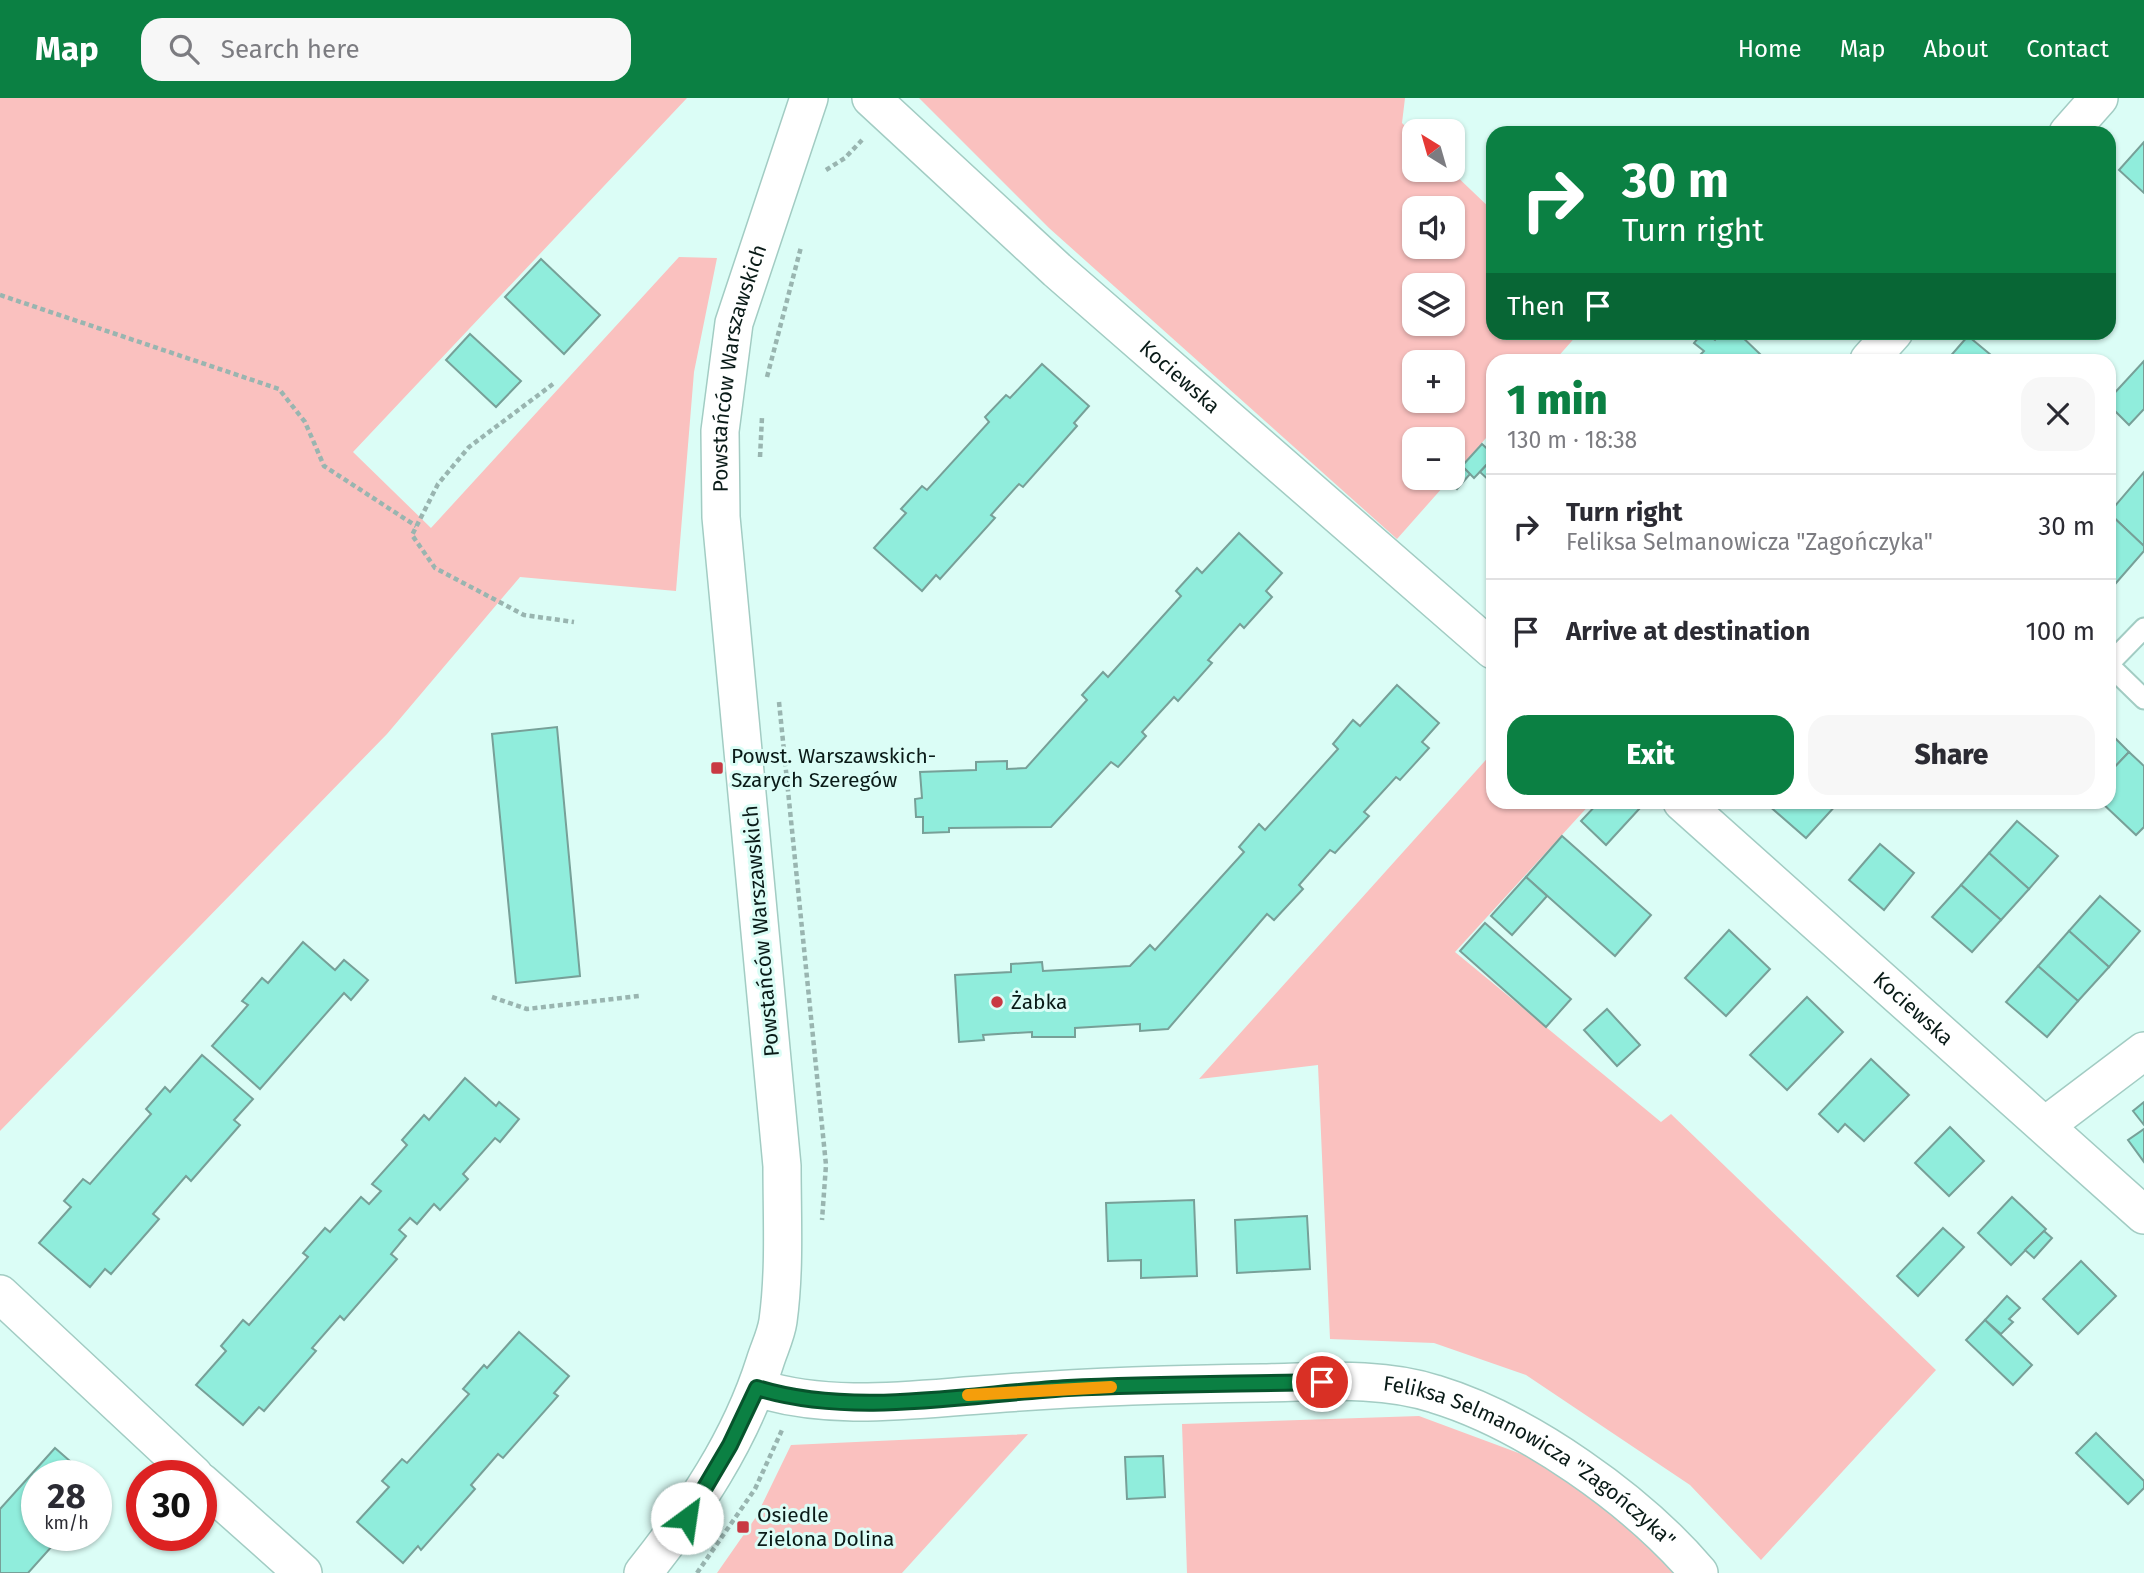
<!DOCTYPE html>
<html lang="en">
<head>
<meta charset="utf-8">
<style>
  :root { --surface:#fff; --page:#f7f7f7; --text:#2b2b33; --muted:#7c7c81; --line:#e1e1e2; --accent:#0b8043 }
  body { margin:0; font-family:"Fira Sans",sans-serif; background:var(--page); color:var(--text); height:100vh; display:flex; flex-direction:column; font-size:26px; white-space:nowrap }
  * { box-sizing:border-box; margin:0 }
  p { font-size:23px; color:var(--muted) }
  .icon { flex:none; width:38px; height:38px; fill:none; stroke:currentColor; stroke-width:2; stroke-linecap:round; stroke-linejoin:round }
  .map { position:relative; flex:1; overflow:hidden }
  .side { position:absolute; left:1486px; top:256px; width:630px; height:455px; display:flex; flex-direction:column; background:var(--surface); border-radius:21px; box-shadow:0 2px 5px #0004 }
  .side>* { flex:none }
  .banner { position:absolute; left:1486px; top:28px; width:630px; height:214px; border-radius:21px; box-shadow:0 2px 5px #0004; background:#0b8043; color:#fff; overflow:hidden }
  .needle { width:46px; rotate:323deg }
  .fabs { position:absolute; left:1402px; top:21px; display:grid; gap:14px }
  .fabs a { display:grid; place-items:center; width:63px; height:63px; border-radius:14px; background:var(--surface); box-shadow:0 2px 5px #0004; font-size:35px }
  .speed { position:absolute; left:21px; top:1362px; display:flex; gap:14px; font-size:35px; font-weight:700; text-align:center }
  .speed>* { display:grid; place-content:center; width:91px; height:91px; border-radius:50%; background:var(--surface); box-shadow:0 2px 5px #0004; line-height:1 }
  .speed small { font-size:18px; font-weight:400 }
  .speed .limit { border:10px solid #d22; background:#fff; color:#111 }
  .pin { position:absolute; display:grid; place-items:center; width:60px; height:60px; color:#fff; margin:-30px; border:4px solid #fff; border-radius:50%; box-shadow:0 2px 7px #0007 }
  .me { position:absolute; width:77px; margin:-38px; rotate:31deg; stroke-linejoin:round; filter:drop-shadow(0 0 5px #0008) }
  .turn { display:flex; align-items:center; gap:24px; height:147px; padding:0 21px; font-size:32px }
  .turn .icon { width:91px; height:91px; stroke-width:2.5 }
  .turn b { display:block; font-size:49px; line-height:60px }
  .then { display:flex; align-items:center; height:66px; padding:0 21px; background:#0003; gap:14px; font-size:26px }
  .round { display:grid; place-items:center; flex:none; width:74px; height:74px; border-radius:21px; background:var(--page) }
  .head { display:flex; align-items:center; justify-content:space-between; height:119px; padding:0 21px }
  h1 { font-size:42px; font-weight:800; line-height:52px; color:var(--accent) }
  .cta { display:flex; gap:14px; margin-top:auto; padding:14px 21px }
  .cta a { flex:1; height:80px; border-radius:21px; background:var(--accent); color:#fff; font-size:28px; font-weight:800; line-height:80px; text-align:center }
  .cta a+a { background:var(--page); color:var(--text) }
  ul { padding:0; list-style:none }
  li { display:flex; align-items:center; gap:21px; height:105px; padding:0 21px; border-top:2px solid var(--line) }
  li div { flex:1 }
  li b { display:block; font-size:26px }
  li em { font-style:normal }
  header { display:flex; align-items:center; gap:42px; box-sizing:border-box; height:98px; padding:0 35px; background:var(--accent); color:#fff }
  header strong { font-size:33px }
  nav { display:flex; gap:38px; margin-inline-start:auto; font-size:24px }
  .search { width:490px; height:63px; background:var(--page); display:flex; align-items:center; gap:18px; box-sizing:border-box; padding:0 24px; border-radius:21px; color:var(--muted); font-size:26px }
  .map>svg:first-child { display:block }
  .green { fill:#fac1bf; fill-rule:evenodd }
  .building { fill:#90eddc; stroke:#77a098; stroke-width:2 }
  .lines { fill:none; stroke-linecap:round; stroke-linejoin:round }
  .service-casing { stroke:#a2ccc3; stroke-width:23 }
  .minor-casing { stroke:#a2ccc3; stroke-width:40 }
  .path { stroke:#99b5b0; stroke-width:4.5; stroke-dasharray:5 3.5; stroke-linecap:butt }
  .service { stroke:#fff; stroke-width:19 }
  .minor { stroke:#fff; stroke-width:37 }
  .route-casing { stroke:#07532c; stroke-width:18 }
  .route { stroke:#0b8043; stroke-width:12 }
  .slow { stroke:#f59e0b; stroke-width:12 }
  .poi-dot { fill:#c93943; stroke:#dbfdf6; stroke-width:2.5 }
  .labels { text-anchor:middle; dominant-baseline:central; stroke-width:6; stroke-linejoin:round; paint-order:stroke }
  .street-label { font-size:21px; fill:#0a1b18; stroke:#dbfdf6 }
  .poi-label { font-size:21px; fill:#0a1b18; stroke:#dbfdf6; text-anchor:start }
</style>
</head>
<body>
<header>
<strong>Map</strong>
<div class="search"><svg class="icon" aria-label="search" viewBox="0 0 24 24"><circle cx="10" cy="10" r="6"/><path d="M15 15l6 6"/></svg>Search here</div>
<nav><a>Home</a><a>Map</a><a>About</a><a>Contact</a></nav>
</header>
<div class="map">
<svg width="2144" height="1475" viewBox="0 0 2144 1475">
  <rect width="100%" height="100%" fill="#dbfdf6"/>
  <g class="green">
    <polygon points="0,0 687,0 353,354 431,430 679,159 717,160 694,274 676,493 520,479 387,636 0,1033"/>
    <path d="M919,0H1405L1402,25L1414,37V72H1450L1493,113V234L1579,235L1555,262H1493V332L1453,378L1452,341H1414V380H1451L1397,441L1049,130ZM1414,110H1452V149H1414ZM1414,187H1452V226H1414ZM1414,264H1452V303H1414Z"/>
    <polygon points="1493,654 1493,704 1592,704 1455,854 1661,1024 1671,1016 1936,1272 1761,1462 1690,1387 1526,1277 1434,1245 1330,1241 1318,967 1199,981"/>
    <polygon points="1419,1318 1543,1364 1647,1437 1680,1475 1187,1475 1182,1326"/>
    <polygon points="1028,1336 902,1475 717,1475 756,1419 791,1347"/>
  </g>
  <g class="building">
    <polygon points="2144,44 2144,95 2119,72"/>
    <polygon points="541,161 600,217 564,256 505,199"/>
    <polygon points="1703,234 1715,242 1721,234 1737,234 1760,256 1754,262 1695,262 1704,253 1694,245"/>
    <polygon points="470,236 521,283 496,309 446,262"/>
    <polygon points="1968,238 1997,262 1947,262"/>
    <polygon points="2144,263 2144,311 2129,327 2109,307 2109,301"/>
    <polygon points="1042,266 1089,308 1074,325 1077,328 1023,389 1019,386 991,417 995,420 940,481 936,477 922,493 874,450 906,415 901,411 922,388 927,392 989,324 985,319 1006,297 1010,300"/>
    <polygon points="1482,346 1493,356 1493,360 1474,380 1462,368"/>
    <polygon points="1493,360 1493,386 1480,374"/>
    <polygon points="1462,368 1470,376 1457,391 1449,383"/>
    <polygon points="2144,374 2144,448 2109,415"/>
    <polygon points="2109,415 2144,448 2144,453 2109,493"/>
    <polygon points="1239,435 1282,475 1266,493 1272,499 1244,530 1240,526 1208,562 1212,565 1178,603 1174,599 1142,634 1146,638 1118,669 1111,664 1051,729 949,730 949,734 923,735 923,719 916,719 915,701 922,700 920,674 976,672 976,664 1007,663 1007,671 1026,670 1087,602 1082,597 1103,574 1108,579 1181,498 1176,493 1197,470 1202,475"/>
    <polygon points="1397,587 1439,625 1422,644 1429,650 1400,682 1396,679 1364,714 1369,718 1335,755 1330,752 1299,787 1303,791 1274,822 1267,816 1168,931 1140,933 1140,926 1075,930 1075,939 1032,939 1032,934 983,937 984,942 959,944 955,877 1011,874 1011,866 1042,864 1043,873 1130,868 1150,847 1155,852 1244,754 1239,749 1259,726 1265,732 1338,651 1333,646 1353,622 1360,628"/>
    <polygon points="557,629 580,878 516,885 492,636"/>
    <polygon points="2109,634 2129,654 2109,675"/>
    <polygon points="2129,654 2144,668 2144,729 2136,737 2101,704 2109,704 2109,675"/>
    <polygon points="1599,704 1633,704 1640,710 1606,747 1581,723"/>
    <polygon points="1771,704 1845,704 1840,709 1837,706 1806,740 1768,707"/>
    <polygon points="2017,723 2058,758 2029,791 1989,755"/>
    <polygon points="1562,738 1651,817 1615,858 1526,779"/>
    <polygon points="1880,746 1914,775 1884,812 1849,782"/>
    <polygon points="1989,755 2029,791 2001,822 1961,787"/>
    <polygon points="1526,779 1547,798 1512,837 1491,818"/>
    <polygon points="1961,787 2001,822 1972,854 1932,819"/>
    <polygon points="2100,798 2140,833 2109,869 2069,833"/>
    <polygon points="1485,825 1571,901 1546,929 1460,853"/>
    <polygon points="1729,832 1770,871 1726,918 1685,880"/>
    <polygon points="2069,833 2109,869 2078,903 2038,868"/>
    <polygon points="303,844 335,872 344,862 368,882 351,902 344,895 260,991 212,948 248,907 242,903 262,880 268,885"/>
    <polygon points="2038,868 2078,903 2047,939 2006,904"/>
    <polygon points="1807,899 1843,934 1787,992 1750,957"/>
    <polygon points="1607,911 1640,947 1617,968 1584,932"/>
    <polygon points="202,957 253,1001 234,1022 240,1027 191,1083 186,1078 153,1116 159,1121 111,1176 105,1171 90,1189 39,1145 71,1109 64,1103 83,1081 90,1086 151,1016 146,1011 165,989 170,994"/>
    <polygon points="1871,961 1909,997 1864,1043 1845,1026 1838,1034 1819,1016"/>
    <polygon points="465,980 496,1008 499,1004 519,1021 500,1044 495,1040 463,1076 468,1081 440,1112 434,1106 417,1126 410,1120 399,1132 406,1138 391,1156 397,1161 344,1222 340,1218 312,1250 316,1253 264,1313 259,1309 243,1327 196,1287 226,1253 221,1248 243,1222 249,1227 308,1159 303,1155 325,1130 330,1134 361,1099 369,1106 381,1093 372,1086 407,1047 402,1042 424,1017 429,1022"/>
    <polygon points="2144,1004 2144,1027 2133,1013"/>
    <polygon points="1950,1029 1984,1063 1949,1098 1915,1065"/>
    <polygon points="2144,1031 2144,1064 2128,1042"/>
    <polygon points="2012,1099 2046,1131 2011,1167 1978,1135"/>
    <polygon points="1194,1102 1197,1178 1141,1180 1141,1162 1108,1163 1106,1105"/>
    <polygon points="1307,1118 1310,1171 1237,1175 1235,1122"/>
    <polygon points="1943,1130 1964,1149 1918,1198 1897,1178"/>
    <polygon points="2044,1133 2052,1140 2034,1160 2025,1152"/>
    <polygon points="2081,1163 2116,1198 2078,1236 2043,1201"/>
    <polygon points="2007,1198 2020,1210 2009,1221 2013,1224 2001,1236 1985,1222"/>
    <polygon points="1985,1222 2032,1267 2013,1287 1966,1242"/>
    <polygon points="519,1234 569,1278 554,1295 558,1298 503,1360 498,1356 471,1387 475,1391 421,1452 418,1448 403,1465 357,1424 389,1389 382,1383 402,1361 407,1365 469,1296 463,1291 484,1267 487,1270"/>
    <polygon points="2096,1335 2144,1383 2144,1390 2128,1406 2076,1355"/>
    <polygon points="55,1350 86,1377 37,1377 37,1437 62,1437 28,1475 0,1475 0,1411"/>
    <polygon points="1163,1358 1165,1399 1127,1401 1125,1359"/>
  </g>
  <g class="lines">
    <g class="service-casing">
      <g id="service">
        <polyline points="2109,566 2144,530"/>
        <polyline points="2109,567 2144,601"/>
      </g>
    </g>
    <g class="minor-casing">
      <g id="minor">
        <path id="s1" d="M871,0L1057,172L1493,552"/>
        <polyline points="2068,35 2099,0"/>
        <polyline points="1869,262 1894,234"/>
        <path id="s2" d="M1682,704L2144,1117"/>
        <polyline points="2046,1027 2144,953"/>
        <polyline points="0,1196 194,1377"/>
        <path id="s3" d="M757,1290C833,1314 915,1301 993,1296C1082,1289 1172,1286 1262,1285C1318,1284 1381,1278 1435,1296C1527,1324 1637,1402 1699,1475"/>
        <polyline points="201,1384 303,1475"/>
        <path id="s4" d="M643,1475C694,1411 740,1343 765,1264C769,1251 776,1237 778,1223C785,1172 782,1119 782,1068L721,419L720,333L734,225L809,0"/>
      </g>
    </g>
    <g class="path">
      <polyline points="826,72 845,60 862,42"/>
      <polyline points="0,197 279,291 305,324 324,368 416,428"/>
      <polyline points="767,279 801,149"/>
      <polyline points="553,286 469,349 438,386 412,437 435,470 524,517 574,524"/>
      <polyline points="760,359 762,319"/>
      <polyline points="779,604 826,1067 822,1122"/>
      <polyline points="492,899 527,911 639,898"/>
      <polyline points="697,1475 755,1391 782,1332"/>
    </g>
    <use href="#service" class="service"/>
    <use href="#minor" class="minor"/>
  </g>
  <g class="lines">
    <g class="route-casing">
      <path id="route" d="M687,1420L730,1347L757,1290C853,1320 969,1296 1068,1290C1153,1286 1238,1286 1322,1284"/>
    </g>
    <use href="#route" class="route"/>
    <polyline class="slow" points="968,1297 1111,1289"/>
  </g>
  <g class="poi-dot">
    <rect x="710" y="663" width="14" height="14" rx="3.5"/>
    <circle cx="997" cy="904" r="7"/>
    <rect x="736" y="1422" width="14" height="14" rx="3.5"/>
  </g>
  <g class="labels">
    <g class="street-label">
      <text stroke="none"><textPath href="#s4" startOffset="1246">Powstańców Warszawskich</textPath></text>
      <text stroke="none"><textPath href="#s1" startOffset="416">Kociewska</textPath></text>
      <text transform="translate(761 833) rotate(-95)">Powstańców Warszawskich</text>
      <text stroke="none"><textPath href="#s2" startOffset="310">Kociewska</textPath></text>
      <text stroke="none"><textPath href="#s3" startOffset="796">Feliksa Selmanowicza "Zagończyka"</textPath></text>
    </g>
    <g class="poi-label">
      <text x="731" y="658">Powst. Warszawskich-<tspan x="731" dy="24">Szarych Szeregów</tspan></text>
      <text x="1011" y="904">Żabka</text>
      <text x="757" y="1417">Osiedle<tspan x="757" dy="24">Zielona Dolina</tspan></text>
    </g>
  </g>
</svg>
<div class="fabs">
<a><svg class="needle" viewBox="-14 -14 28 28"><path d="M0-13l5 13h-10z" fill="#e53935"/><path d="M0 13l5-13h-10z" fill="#7c7c81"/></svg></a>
<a><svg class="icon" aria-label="sound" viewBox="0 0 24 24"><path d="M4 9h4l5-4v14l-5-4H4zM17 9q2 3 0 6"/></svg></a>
<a><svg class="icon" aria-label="layers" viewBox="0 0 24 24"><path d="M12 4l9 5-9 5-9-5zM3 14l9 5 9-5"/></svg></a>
<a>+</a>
<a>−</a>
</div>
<div class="speed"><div>28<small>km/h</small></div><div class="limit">30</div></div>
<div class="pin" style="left:1322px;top:1284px;background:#d93025"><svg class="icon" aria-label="arrive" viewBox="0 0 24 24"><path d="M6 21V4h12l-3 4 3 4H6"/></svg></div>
<svg class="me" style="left:687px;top:1420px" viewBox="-20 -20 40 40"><circle r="19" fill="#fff"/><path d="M0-13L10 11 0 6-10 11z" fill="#0b8043"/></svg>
<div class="banner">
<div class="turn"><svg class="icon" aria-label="right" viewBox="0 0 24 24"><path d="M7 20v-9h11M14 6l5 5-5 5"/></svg><div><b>30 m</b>Turn right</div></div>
<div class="then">Then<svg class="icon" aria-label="arrive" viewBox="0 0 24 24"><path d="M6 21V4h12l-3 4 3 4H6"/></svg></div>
</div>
<section class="side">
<div class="head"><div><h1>1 min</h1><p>130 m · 18:38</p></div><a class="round"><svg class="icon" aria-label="close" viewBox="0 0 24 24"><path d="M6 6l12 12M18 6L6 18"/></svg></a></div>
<ul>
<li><svg class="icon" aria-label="right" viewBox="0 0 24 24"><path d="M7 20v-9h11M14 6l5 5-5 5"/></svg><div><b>Turn right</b><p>Feliksa Selmanowicza &quot;Zagończyka&quot;</p></div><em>30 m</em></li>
<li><svg class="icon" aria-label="arrive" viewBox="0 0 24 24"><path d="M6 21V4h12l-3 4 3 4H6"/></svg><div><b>Arrive at destination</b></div><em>100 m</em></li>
</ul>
<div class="cta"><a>Exit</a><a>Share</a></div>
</section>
</div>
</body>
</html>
